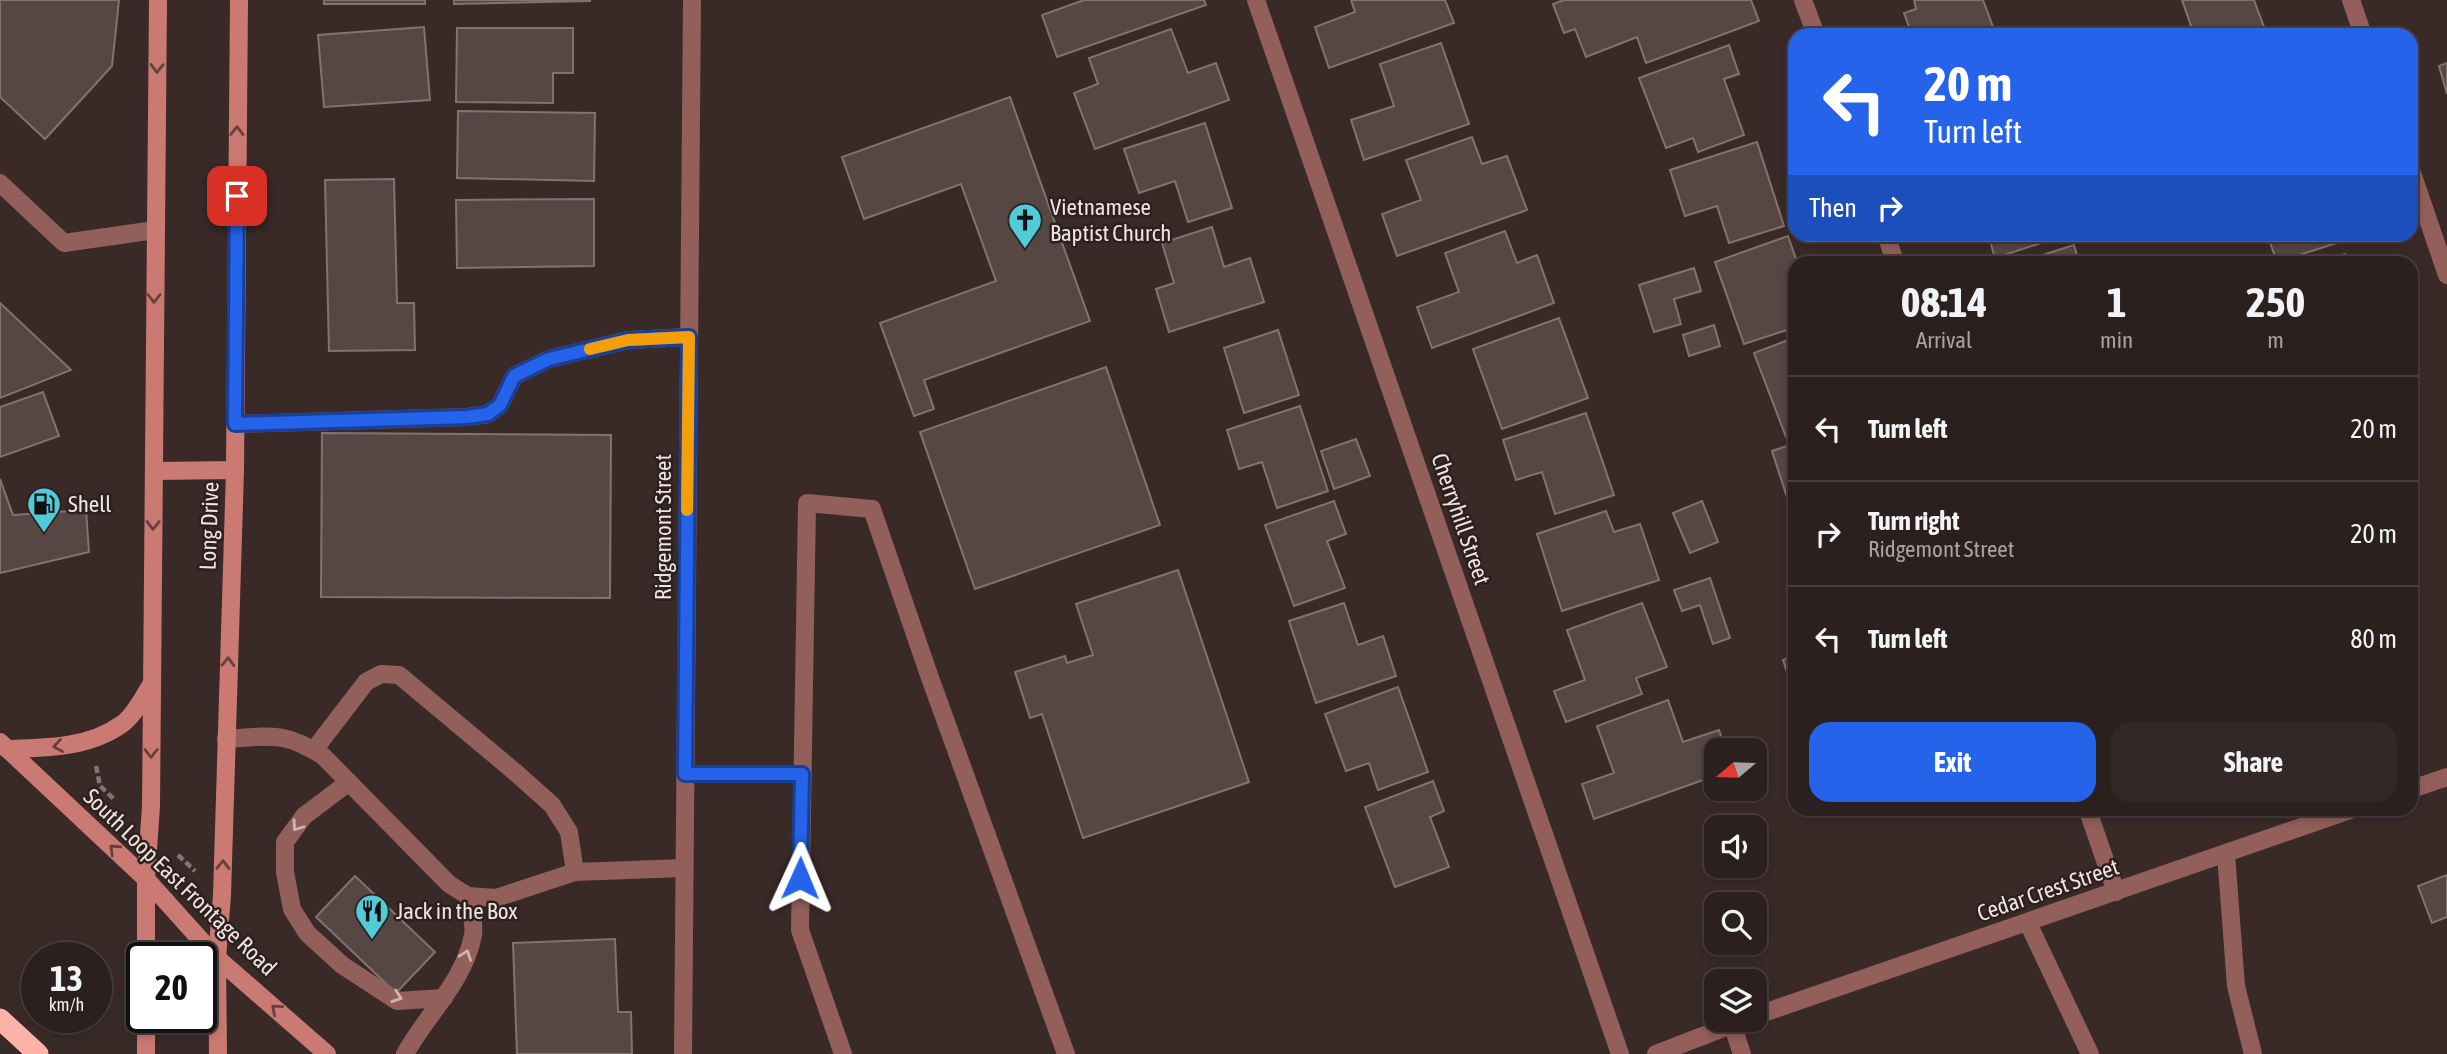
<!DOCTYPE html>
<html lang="en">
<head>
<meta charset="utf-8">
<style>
  :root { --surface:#2b201e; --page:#332827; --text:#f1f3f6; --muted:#a6a3a4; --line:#473e3c; --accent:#2563eb }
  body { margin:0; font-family:"Asap Condensed",sans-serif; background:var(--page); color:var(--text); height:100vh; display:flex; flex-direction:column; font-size:26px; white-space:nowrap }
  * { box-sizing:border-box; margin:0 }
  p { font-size:23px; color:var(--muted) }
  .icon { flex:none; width:38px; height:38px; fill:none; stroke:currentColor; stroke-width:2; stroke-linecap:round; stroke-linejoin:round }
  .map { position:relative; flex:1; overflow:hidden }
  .panel { position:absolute; left:1788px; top:256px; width:630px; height:560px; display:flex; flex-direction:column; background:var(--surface); border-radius:21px; box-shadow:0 4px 10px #0003,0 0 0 2px var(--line) }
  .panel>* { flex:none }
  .guide { position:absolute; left:1788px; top:28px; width:630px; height:214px; border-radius:21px; box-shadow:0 4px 10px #0003,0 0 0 2px var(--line); background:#2563eb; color:#fff; overflow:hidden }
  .needle { width:46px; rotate:251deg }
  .buttons { position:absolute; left:1704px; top:738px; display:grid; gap:14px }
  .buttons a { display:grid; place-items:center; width:63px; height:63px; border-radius:14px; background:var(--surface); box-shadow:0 4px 10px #0003,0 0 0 2px var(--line); font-size:35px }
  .speed { position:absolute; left:21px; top:942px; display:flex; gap:14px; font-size:35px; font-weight:700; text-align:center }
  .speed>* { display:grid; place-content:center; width:91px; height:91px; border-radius:50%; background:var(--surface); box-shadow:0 4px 10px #0003,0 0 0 2px var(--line); line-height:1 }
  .speed small { font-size:18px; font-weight:400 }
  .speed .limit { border:4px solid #111; border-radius:10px; background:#fff; color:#111 }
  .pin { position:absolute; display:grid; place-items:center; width:60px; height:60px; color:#fff; margin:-30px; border-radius:14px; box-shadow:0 4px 10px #0006 }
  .me { position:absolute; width:77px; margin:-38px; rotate:1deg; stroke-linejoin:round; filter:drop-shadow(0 0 5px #0008) }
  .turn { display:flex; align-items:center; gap:24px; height:147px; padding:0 21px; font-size:32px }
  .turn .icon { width:91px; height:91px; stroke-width:2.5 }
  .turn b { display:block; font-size:49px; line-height:60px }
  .then { display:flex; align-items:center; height:66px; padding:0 21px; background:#0003; gap:14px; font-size:26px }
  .eta { display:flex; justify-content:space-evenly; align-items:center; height:119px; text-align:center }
  .eta b { font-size:42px; font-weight:700; line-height:49px }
  .action { display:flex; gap:14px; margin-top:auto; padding:14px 21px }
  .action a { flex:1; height:80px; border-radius:21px; background:var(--accent); color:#fff; font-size:28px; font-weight:700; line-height:80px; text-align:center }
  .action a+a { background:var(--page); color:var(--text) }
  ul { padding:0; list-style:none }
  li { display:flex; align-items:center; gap:21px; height:105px; padding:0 21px; border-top:2px solid var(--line) }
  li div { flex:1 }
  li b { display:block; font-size:26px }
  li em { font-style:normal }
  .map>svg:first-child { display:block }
  .building { fill:#564644; stroke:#847270; stroke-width:2 }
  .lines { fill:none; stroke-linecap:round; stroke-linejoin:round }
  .path { stroke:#817472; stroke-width:4.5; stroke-dasharray:7 3.5; stroke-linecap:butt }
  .service { stroke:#925f5a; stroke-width:18 }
  .minor { stroke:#925f5a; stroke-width:18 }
  .secondary { stroke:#ca7a72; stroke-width:18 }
  .motorway { stroke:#fdb2aa; stroke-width:21 }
  .oneway { stroke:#65403c }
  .oneway2 { stroke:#ceb5b2 }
  .route-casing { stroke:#184099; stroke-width:18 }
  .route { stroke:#2563eb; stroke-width:12 }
  .slow { stroke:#f59e0b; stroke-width:12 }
  .labels { text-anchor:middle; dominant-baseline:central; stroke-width:5; stroke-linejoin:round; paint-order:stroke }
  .poi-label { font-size:23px; fill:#eee4e2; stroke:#2e201f; text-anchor:start }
  .street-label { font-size:23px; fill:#eee4e2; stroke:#2e201f }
</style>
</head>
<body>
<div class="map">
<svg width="2447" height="1054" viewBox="0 0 2447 1054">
  <rect width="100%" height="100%" fill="#392a28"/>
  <g class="building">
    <polygon points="0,0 119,0 112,66 45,139 0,97"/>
    <rect x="324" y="0" width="101" height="4"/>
    <polygon points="454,0 590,0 590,1 454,4"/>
    <polygon points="1084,0 1204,0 1206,5 1057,57 1042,15"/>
    <polygon points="1351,0 1445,0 1454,23 1329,68 1315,27 1355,12"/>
    <polygon points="1564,0 1751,0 1759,21 1646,63 1637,37 1586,57 1575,29 1564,33 1553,4"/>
    <polygon points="1914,0 1983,0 1996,35 1912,35 1904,13 1916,9"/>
    <polygon points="2182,0 2254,0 2267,35 2179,35 2177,31 2191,26"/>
    <polygon points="424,27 430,100 324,107 318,35"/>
    <polygon points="457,28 573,28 573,73 553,73 553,103 456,102"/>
    <polygon points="1171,29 1188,73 1216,63 1229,100 1095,149 1074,93 1098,84 1089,58"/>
    <polygon points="1441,43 1469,124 1364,160 1351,120 1394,106 1380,64"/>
    <polygon points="1729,45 1739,74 1724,79 1744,135 1698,152 1693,138 1666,148 1639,78"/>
    <polygon points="2447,63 2447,94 2439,66"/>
    <polygon points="1010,97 1090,321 924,380 934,409 914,416 880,323 996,281 961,184 864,219 842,157"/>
    <polygon points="458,111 595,113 594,181 457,178"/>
    <polygon points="1205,123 1232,208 1188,222 1175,181 1139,193 1124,149"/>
    <polygon points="1472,137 1482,164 1507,156 1527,210 1397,256 1382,214 1421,200 1406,160"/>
    <polygon points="1757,142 1784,226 1729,243 1717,206 1685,216 1670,170"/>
    <polygon points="394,179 397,303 414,303 415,350 329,351 325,180"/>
    <polygon points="594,199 594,266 457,268 456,200"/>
    <polygon points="1212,227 1224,267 1250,258 1264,302 1169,332 1156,289 1174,283 1162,243"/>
    <polygon points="1505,231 1517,263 1537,255 1554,303 1432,348 1417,307 1459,292 1445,253"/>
    <polygon points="1988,234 2052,234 2053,239 1995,258"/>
    <polygon points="2267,234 2338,234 2340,242 2277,262"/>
    <polygon points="1788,236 1797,262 1796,262 1796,327 1744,344 1715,262"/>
    <polygon points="2074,245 2079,262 2020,262"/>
    <polygon points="2345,254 2348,262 2321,262"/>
    <polygon points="1694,268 1701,291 1674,299 1681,324 1654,332 1639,285"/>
    <polygon points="0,303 71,370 0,398"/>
    <polygon points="1559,318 1588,398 1502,429 1473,349"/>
    <polygon points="1714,325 1720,346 1689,356 1683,335"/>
    <polygon points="1278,330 1299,395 1244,413 1224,348"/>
    <polygon points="1796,337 1796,434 1786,437 1754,353"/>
    <polygon points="1106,367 1160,525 975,589 920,432"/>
    <polygon points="43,392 59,436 0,457 0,407"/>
    <polygon points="1300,406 1328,491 1277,508 1262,462 1239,469 1227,430"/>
    <polygon points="1586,413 1614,495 1555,514 1542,472 1516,480 1503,440"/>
    <polygon points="322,433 611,435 610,598 321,597"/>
    <polygon points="1356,439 1370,476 1334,489 1321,451"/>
    <polygon points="1796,443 1796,525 1772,451"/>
    <polygon points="0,479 13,515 86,510 89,552 0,573"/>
    <polygon points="1334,501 1346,534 1327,541 1345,588 1294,606 1265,525"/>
    <polygon points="1702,501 1718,542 1690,553 1673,513"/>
    <polygon points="1606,511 1614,532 1640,524 1659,580 1562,611 1537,534"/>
    <polygon points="1178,570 1249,782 1083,838 1042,714 1030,718 1015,672 1065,656 1067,663 1093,655 1076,604"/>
    <polygon points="1710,578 1730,638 1713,644 1700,605 1682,611 1674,590"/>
    <polygon points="1344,603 1358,645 1383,636 1396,676 1316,703 1289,621"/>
    <polygon points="1642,603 1667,667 1636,678 1642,694 1566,722 1554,691 1585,680 1567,630"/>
    <polygon points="1796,655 1796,699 1783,660"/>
    <polygon points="1398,687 1428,772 1378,790 1369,763 1346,771 1325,714"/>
    <polygon points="1668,700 1683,742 1719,730 1726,751 1717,751 1717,775 1594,819 1582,784 1614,773 1597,726"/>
    <polygon points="1433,781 1444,811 1430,817 1449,867 1395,887 1365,807"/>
    <polygon points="2447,875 2447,917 2432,923 2418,886"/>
    <polygon points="355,876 435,952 396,993 316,917"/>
    <polygon points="615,939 618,1012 631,1012 632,1054 517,1054 513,943"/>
  </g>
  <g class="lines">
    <g class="path">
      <polyline points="96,766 100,786 115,800"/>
      <polyline points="178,855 195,871"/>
    </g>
    <g class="service">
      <polyline points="0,183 64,243 155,230"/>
      <polyline points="235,424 467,417 488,414 500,405 514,376 549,359 628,340 689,337"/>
      <path d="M226,739C269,736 284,731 323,756L449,884L468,896L496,898L575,872L684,868"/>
      <polyline points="314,750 366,682 381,674 399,675 515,772 552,805 569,832 575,872"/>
      <polyline points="685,774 802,774"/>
      <polyline points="349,782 304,816 285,842 285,872 292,909 307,933 342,965 397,1001 444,998"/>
      <polyline points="2226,854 2236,986 2253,1054"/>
      <polyline points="2028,923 2090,1054"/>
      <polyline points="1732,1024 1742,1054"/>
      <path d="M405,1054C427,1014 464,982 473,935C475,924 470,908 468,896"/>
      <polyline points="843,1054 800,930 807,503 872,509 929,675 1066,1054"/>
    </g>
    <g class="minor">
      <polyline points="1256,0 1620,1054"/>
      <polyline points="1803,0 1816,35"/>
      <polyline points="2351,0 2363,35"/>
      <polyline points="2412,173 2447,275"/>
      <polyline points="1886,234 1895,262"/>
      <polyline points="2412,789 2447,777"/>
      <polyline points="2087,808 2116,892"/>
      <polyline points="1755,1016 2356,808"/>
      <polyline points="683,1054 692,0"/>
      <polyline points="1656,1054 1744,1020"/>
    </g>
    <g class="secondary">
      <polyline points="154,471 235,470"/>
      <polyline points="0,742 146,879 217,958 327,1054"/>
      <path d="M7,749C46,748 89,748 122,724C134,716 143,697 151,685"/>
      <polyline points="146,957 146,879 151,806 158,0"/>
      <polyline points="146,1017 146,1054"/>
      <polyline points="218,1054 217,958 222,895 235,470 239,0"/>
    </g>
    <polyline class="motorway" points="0,1019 38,1054"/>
  </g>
  <defs><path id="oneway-chevron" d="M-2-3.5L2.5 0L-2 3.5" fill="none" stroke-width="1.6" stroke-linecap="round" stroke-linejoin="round" transform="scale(1.75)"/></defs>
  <g class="oneway">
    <use href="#oneway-chevron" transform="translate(157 68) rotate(91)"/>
    <use href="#oneway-chevron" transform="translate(237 131) rotate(-89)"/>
    <use href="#oneway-chevron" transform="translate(154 298) rotate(90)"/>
    <use href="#oneway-chevron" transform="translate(153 525) rotate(91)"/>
    <use href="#oneway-chevron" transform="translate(228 662) rotate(-88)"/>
    <use href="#oneway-chevron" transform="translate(58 746) rotate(171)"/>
    <use href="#oneway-chevron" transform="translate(151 753) rotate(90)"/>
    <use href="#oneway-chevron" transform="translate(114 849) rotate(-137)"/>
    <use href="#oneway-chevron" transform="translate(223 865) rotate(-89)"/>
    <use href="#oneway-chevron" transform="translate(276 1009) rotate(-139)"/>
  </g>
  <g class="oneway2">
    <use href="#oneway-chevron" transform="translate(297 826) rotate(126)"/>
    <use href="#oneway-chevron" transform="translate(466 955) rotate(-70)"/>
    <use href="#oneway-chevron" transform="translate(397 997) rotate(19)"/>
  </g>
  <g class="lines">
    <g class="route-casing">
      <polyline id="route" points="237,196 235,424 467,417 488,414 500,405 514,376 549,359 628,340 689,337 685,774 802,774 800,878"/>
    </g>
    <use href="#route" class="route"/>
    <polyline class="slow" points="590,349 628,340 689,337 687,510"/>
  </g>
  <defs>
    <g id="church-pin" transform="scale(1.75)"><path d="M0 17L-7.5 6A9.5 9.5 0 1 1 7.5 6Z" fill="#52cbd9" stroke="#2e201f"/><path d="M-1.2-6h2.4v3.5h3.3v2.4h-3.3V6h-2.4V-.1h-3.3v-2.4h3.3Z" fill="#111"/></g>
    <g id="fuel-pin" transform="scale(1.75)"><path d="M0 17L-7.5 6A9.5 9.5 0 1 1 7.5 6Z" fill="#52cbd9" stroke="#2e201f"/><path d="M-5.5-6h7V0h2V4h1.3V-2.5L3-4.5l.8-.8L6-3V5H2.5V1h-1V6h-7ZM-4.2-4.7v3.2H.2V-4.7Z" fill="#111"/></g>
    <g id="restaurant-pin" transform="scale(1.75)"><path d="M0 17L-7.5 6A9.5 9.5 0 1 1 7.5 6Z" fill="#52cbd9" stroke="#2e201f"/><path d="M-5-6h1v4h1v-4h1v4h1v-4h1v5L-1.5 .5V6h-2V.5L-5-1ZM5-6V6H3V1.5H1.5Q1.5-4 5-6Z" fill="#111"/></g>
  </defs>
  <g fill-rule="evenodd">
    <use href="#church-pin" x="1025" y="220"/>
    <use href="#fuel-pin" x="44" y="504"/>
    <use href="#restaurant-pin" x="372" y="911"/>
  </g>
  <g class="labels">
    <g class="poi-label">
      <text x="1050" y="207">Vietnamese<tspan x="1050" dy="26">Baptist Church</tspan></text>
      <text x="68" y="504">Shell</text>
      <text x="396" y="911">Jack in the Box</text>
    </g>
    <g class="street-label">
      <text transform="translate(1461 519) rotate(71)">Cherryhill Street</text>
      <text transform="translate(209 526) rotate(-88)">Long Drive</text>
      <text transform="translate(663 527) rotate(-90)">Ridgemont Street</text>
      <text transform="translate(180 882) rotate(44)">South Loop East Frontage Road</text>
      <text transform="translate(2048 890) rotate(-19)">Cedar Crest Street</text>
    </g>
  </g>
</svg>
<div class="buttons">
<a><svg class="needle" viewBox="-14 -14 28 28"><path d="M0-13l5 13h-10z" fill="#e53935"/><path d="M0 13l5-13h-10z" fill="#a6a3a4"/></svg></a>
<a><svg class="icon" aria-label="sound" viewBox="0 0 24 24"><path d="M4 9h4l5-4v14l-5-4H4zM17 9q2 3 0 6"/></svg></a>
<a><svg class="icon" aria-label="search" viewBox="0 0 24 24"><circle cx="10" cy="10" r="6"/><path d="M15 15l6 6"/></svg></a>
<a><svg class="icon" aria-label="layers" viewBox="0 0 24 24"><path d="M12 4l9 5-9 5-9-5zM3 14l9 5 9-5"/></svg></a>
</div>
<div class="speed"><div>13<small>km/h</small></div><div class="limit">20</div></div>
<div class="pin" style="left:237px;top:196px;background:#d93025"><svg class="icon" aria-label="arrive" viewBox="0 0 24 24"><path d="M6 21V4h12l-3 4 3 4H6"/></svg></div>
<svg class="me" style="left:800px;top:878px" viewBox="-20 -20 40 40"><path d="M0-17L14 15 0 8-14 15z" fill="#2563eb" stroke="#fff" stroke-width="4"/></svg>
<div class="guide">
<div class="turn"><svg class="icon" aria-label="left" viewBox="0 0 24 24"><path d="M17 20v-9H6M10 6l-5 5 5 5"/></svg><div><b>20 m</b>Turn left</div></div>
<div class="then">Then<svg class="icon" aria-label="right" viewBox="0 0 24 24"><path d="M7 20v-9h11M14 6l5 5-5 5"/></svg></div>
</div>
<section class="panel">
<div class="eta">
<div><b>08:14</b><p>Arrival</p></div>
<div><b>1</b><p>min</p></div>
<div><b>250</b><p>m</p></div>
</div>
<ul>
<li><svg class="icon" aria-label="left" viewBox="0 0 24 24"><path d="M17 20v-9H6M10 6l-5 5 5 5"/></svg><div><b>Turn left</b></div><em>20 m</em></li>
<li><svg class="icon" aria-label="right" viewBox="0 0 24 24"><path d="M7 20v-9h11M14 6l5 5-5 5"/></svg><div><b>Turn right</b><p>Ridgemont Street</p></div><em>20 m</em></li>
<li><svg class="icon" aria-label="left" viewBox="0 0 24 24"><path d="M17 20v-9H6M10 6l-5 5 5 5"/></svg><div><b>Turn left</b></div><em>80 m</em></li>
</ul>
<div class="action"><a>Exit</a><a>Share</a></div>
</section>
</div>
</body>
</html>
